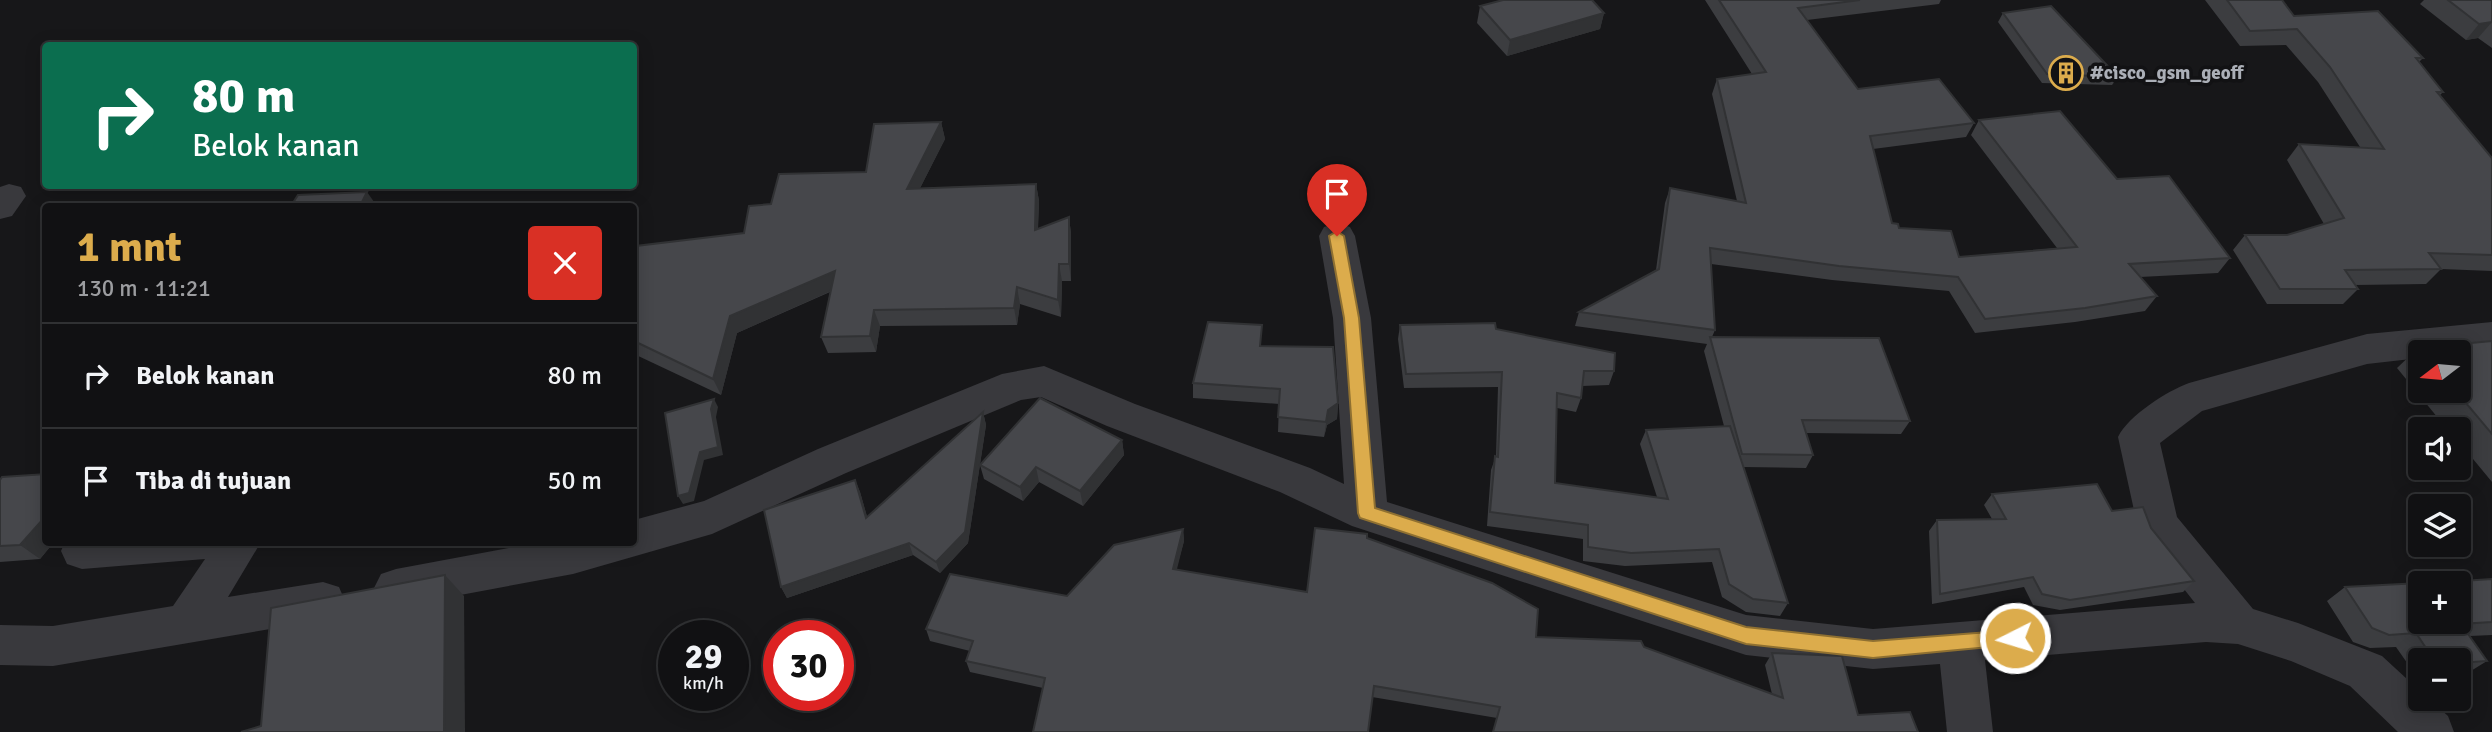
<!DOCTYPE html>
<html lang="id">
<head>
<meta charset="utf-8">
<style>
  :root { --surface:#111113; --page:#1a1a1c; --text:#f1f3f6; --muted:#9c9da0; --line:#303133; --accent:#dcac4c }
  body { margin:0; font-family:Signika,sans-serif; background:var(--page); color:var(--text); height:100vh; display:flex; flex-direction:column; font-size:26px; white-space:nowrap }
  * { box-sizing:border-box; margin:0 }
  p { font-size:23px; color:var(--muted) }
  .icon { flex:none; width:38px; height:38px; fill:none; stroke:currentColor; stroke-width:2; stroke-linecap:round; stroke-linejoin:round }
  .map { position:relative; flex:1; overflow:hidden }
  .side { position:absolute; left:42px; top:203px; width:595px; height:343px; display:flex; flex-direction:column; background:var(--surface); border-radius:7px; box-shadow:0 4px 18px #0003,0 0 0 2px var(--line) }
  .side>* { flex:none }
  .banner { position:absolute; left:42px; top:42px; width:595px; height:147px; border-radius:7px; box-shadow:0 4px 18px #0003,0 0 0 2px var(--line); background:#0b6e4f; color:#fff; overflow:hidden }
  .needle { width:46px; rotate:254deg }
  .controls { position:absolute; left:2408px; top:340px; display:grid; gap:14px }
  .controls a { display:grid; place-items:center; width:63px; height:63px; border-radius:7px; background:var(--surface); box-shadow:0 4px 18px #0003,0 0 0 2px var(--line); font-size:35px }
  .speed { position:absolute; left:658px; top:620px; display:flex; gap:14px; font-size:35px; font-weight:700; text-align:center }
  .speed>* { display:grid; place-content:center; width:91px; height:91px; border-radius:50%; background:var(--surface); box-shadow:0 4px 18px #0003,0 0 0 2px var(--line); line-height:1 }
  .speed small { font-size:18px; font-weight:400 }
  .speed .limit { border:10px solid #d22; background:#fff; color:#111 }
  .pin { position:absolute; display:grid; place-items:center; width:60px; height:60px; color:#fff; margin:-72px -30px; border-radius:50% 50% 50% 0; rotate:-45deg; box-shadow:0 0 7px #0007 }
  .pin .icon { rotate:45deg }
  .me { position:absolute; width:77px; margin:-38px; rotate:265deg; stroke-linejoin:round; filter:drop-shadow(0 0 5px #0008) }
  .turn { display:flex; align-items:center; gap:24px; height:147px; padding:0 35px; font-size:32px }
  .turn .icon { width:91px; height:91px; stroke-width:2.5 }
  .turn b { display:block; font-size:49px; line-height:60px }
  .round { display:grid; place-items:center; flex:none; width:74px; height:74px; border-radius:7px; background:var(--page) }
  .head { display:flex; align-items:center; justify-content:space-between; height:119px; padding:0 35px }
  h1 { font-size:42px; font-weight:700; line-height:52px; color:var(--accent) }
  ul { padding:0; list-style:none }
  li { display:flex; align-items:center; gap:21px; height:105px; padding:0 35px; border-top:2px solid var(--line) }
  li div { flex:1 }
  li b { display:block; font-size:26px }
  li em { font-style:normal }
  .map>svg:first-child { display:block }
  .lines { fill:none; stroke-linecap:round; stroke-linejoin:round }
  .minor { fill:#39393d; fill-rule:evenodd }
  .wall { fill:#3c3d40; fill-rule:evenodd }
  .shaded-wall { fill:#313234 }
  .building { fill:#46474b; stroke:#313234; stroke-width:2 }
  .route { fill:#dcac4c; stroke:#8f7031; stroke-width:2 }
  .labels { text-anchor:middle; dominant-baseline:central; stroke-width:7; stroke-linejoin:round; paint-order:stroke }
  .poi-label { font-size:19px; font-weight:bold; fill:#abafb7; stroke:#121214; text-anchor:start }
</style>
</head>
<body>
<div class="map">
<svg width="2492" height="732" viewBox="0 0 2492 732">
  <rect width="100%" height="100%" fill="#171719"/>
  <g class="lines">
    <g class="minor">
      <polygon points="9,184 21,187 26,196 12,216 0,219 0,187"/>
      <path d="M1337,223L1350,227L1355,236L1371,318L1387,502L1746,615L1873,629L2195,603L2143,537L2137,524L2118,437C2128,416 2167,391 2189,383L2367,334L2492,322V350L2459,354V352H2420V358L2367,364L2202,411L2160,443L2177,517L2253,609L2298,623L2382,656L2420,691V698H2428L2448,716L2454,732H2398L2350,686L2291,661L2238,644L2206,642L1985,660L1993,732H1947L1940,664L1873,669L1746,655L1352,526L1280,492L1107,426L1041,397L1021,400L846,473L712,534L573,574L396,607L381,602L374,588L381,574L396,569L540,542H634V520L704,501L818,449L1002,374L1044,366L1135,404L1310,468L1344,484L1333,318L1319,236L1324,227Z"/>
      <polygon points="65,542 261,542 228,597 323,582 339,587 345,601 339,615 323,620 53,666 0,665 0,625 53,626 173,606 205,559 82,569 67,564 61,551"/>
    </g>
  </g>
  <g class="wall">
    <polygon points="1705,0 1941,0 1939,4 1807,20 1858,89 1974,123 1966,137 1873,149 1892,223 1899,228 1959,257 2057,248 1971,135 1979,120 2117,179 2230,258 2218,273 2140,277 2157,296 2145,311 2075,322 1975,333 1949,291 1832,280 1711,264 1715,330 1712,337 1910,421 1901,434 1806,433 1813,455 1806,468 1743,467 1788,603 1780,616 1746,612 1722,597 1712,562 1625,566 1583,561 1583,539 1487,526 1491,470 1496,456 1498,387 1404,388 1398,339 1400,325 1496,329 1614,371 1609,385 1582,386 1581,398 1576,412 1557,408 1555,483 1657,497 1640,444 1646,430 1724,426 1704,351 1707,344 1575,326 1579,312 1656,270 1665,203 1670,188 1737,201 1712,94 1717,79 1752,74"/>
    <polygon points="2205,0 2282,0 2294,16 2423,58 2419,62 2443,92 2440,95 2492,158 2492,271 2441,269 2426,284 2355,285 2358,289 2343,304 2267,304 2233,250 2245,235 2287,235 2324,224 2287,160 2299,144 2360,147 2318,82 2286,45 2240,46"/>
    <polygon points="2424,0 2492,0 2492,48 2478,38 2466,40 2420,4"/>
    <polygon points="1480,6 1604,13 1600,29 1507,56 1477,23"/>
    <polygon points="2003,13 2118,77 2112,85 2042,83 1998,22"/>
    <polygon points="941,122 945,139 920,188 1036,184 1039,201 1038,229 1069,217 1071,234 1071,281 1062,281 1061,317 1020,304 1017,325 880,326 876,352 828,353 821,337 830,292 737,333 721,395 634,354 634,267 744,233 771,204 866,172"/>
    <path d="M2492,341V482L2459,442V429H2447L2397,368L2418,348ZM2420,352H2459V390H2420Z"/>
    <polygon points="1262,346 1338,403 1337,419 1327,425 1324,437 1278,432 1279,404 1193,398 1193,383"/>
    <polygon points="983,412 986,425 968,543 940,573 913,555 787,598 781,587 855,480 860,492 867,517"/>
    <polygon points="1122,440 1124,455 1083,506 1039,482 1023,501 984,479 980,465"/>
    <polygon points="46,474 46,542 54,542 40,559 0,562 0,480"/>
    <polygon points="1992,494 2112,511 2151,528 2194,581 2183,592 2060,610 2033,605 2024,587 1932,604 1929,531 1937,520 1992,519 1984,505"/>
    <polygon points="1183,529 1184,541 1176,570 1307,592 1367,538 1536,637 1644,647 1772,694 1765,665 1772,653 1858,715 1918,732 1493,732 1497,718 1372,697 1043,688 970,672 966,661 970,651 930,641 926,629 1067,596"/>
    <polygon points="2492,579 2492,635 2470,636 2487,661 2466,674 2459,674 2459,660 2420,660 2420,677 2417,677 2396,647 2370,648 2353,642 2327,601 2345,587"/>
  </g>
  <g class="shaded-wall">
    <polygon points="1604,13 1600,29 1507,56 1510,40"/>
    <polygon points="2492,22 2478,38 2466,40 2479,24"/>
    <polygon points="941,122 945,139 911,206 907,189"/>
    <polygon points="1036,184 1039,201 1037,247 1035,230"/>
    <polygon points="367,192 377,206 360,206"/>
    <polygon points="1069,217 1071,234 1071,281 1069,264"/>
    <polygon points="1059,264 1062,281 1061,317 1058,300"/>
    <polygon points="835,271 840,287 737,333 721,395 713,379 730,316"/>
    <polygon points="1017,287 1020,304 1017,325 1014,308"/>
    <polygon points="874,310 880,326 876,352 870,336"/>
    <polygon points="714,399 718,407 716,417 723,455 704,460 694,501 683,504 678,496 711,409"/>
    <polygon points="1338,403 1337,419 1327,425 1324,437 1328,410"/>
    <polygon points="983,412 986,425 968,543 940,573 936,562"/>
    <polygon points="1122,440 1124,455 1083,506 1080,491"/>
    <polygon points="1036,467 1039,482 1023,501 1020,487"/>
    <polygon points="855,480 860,492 871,530 866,518"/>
    <polygon points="44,518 46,519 46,542 54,542 40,559 20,545"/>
    <polygon points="1183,529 1184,541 1174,581 1173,569"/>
    <polygon points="909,543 913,555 787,598 781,587"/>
    <polygon points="445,575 464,596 465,732 444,732"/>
  </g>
  <g class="building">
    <polygon points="1503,0 1592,0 1604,13 1510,40 1480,6"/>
    <polygon points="1719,0 1860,0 1798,8 1858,89 1939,79 1974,123 1870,136 1892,223 1898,224 1899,228 1951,231 1959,257 2077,247 1979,120 2060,111 2117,179 2169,176 2230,258 2129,264 2157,296 2085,308 1985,319 1958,277 1839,266 1710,248 1715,330 1579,312 1659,269 1670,188 1746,203 1717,79 1766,72"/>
    <polygon points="2227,0 2282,0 2294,16 2378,11 2423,58 2416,58 2443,92 2437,92 2492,158 2492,255 2429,253 2441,269 2345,270 2358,289 2280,289 2245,235 2287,235 2344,218 2299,144 2384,149 2330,67 2297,29 2250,31"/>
    <polygon points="2448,0 2492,0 2492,22 2479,24"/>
    <polygon points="2051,6 2118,77 2047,74 2003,13"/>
    <polygon points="941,122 907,189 1036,184 1035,230 1069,217 1069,264 1059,264 1058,300 1017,287 1014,308 874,310 870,336 821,337 835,271 730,316 713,379 634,341 634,267 636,246 744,233 749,206 771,204 779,174 866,172 874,124"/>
    <polygon points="367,192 360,206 291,206 298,195"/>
    <polygon points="1208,322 1262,325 1260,346 1333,347 1338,403 1328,410 1326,422 1278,417 1280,389 1193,383"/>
    <polygon points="1495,323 1496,329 1615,353 1614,371 1584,371 1581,398 1557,393 1555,483 1668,499 1646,430 1730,426 1788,603 1753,599 1729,584 1719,549 1631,553 1588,547 1588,525 1490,512 1495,456 1498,457 1502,372 1406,374 1400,325"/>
    <polygon points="1710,337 1879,338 1910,421 1802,420 1813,455 1742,454"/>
    <polygon points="2492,341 2492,434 2455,390 2459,390 2459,352 2422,352 2418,348"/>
    <polygon points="1040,398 1122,440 1080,491 1036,467 1020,487 980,465"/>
    <polygon points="714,399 711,409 718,447 700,452 689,493 678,496 665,413"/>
    <polygon points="983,412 965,532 936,562 909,543 781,587 764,510 855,480 866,518"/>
    <polygon points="46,474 46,518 44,518 20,545 0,546 0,480 2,477"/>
    <polygon points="2097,484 2112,511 2143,507 2151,528 2194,581 2070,600 2042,594 2033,577 1940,594 1937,520 2006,519 1992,494"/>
    <polygon points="1315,528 1367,534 1367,538 1492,583 1538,609 1536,637 1641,641 1644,647 1783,698 1772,653 1842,656 1858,715 1910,712 1918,732 1493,732 1500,707 1374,686 1368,732 1033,732 1045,678 966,661 973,641 926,629 950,574 1067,596 1114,545 1183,529 1173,569 1307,592"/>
    <polygon points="445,575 444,732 241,732 261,726 271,608"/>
    <polygon points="2492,579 2492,622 2461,624 2487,661 2459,663 2459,660 2434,660 2416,633 2389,635 2372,628 2345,587 2420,583 2420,621 2459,621 2459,583 2431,583"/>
  </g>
  <polygon class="route" points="1337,231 1344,236 1359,318 1375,508 1746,627 1873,641 2015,630 2021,632 2024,638 2021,644 1873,658 1746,644 1360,518 1358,513 1344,318 1329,236"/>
  <defs>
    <g id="building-ring" transform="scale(1.75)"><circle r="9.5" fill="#121214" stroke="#dcac4c" stroke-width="1.5"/><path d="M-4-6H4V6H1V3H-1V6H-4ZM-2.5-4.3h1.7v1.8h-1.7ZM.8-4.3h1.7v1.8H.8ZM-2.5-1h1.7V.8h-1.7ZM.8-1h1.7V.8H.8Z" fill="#dcac4c"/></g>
  </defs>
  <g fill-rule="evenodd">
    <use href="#building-ring" x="2066" y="73"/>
  </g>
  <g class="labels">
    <g class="poi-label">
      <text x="2090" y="73">#cisco_gsm_geoff</text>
    </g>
  </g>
</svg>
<div class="controls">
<a><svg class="needle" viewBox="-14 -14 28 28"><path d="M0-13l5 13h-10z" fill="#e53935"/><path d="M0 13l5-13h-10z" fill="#9c9da0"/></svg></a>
<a><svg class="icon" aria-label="sound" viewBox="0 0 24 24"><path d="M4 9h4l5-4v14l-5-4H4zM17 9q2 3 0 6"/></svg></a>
<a><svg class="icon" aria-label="layers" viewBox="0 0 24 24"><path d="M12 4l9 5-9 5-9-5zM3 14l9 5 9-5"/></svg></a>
<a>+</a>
<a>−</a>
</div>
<div class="speed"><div>29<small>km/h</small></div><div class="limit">30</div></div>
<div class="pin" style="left:1337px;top:236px;background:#d93025"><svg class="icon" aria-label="arrive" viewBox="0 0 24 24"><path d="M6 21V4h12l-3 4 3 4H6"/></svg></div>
<svg class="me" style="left:2015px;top:638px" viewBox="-20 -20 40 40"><circle r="17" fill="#dcac4c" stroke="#fff" stroke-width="3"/><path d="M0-11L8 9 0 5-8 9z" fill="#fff"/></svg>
<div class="banner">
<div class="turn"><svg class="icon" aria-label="right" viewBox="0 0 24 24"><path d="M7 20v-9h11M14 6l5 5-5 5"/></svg><div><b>80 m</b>Belok kanan</div></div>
</div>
<section class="side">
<div class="head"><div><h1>1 mnt</h1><p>130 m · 11:21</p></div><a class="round" style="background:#d93025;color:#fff"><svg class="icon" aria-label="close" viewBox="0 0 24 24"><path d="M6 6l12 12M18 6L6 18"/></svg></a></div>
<ul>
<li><svg class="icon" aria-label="right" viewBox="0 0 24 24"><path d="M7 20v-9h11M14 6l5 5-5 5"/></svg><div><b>Belok kanan</b></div><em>80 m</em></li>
<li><svg class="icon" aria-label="arrive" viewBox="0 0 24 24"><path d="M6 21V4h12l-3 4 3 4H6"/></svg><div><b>Tiba di tujuan</b></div><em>50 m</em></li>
</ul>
</section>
</div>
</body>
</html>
